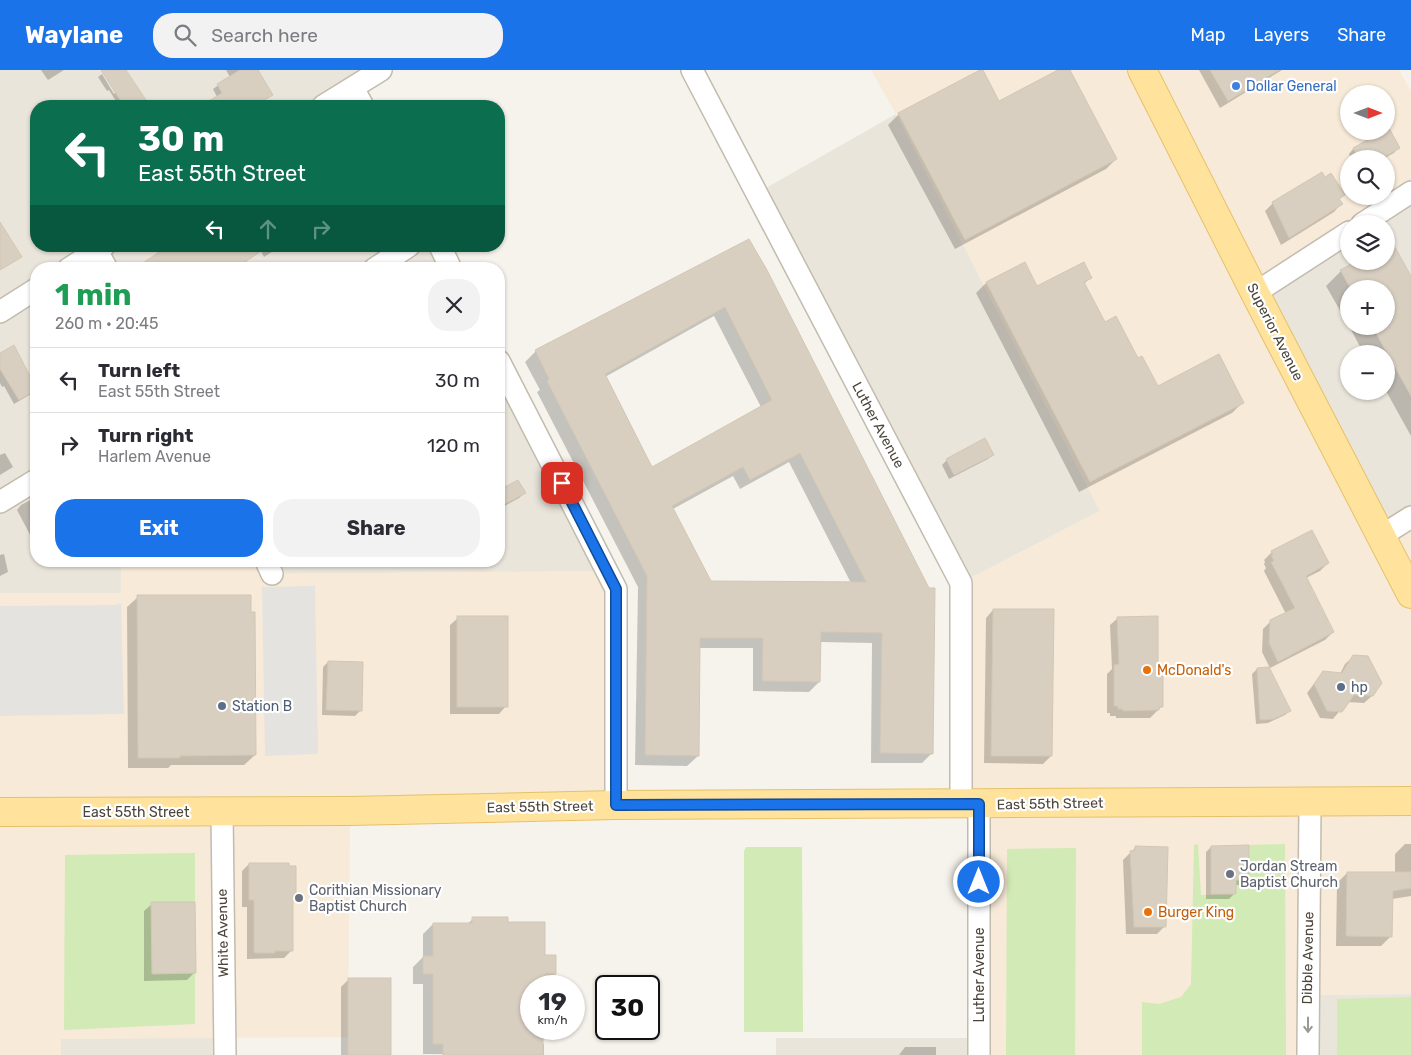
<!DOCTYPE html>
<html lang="en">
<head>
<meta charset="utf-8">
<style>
  :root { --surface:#fff; --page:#f2f2f3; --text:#2b2b33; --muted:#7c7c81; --line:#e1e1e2; --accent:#1a73e8 }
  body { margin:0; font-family:Rubik,sans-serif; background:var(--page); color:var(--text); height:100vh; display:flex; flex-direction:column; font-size:19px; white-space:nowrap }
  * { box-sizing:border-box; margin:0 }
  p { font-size:16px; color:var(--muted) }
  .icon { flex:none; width:28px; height:28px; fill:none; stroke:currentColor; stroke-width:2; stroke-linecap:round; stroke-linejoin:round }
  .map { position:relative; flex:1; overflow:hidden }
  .panel { position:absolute; left:30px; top:192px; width:475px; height:305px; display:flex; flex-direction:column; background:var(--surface); border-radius:20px; box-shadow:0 1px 4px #0004 }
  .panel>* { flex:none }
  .hud { position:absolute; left:30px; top:30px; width:475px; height:152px; border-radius:20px; box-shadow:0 1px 4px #0004; background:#0b6e4f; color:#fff; overflow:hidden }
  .needle { width:32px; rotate:90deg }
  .controls { position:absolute; left:1340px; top:15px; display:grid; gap:10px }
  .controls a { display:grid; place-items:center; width:55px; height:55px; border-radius:50%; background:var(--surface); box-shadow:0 1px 4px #0004; font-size:25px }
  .speed { position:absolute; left:520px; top:905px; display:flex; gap:10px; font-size:25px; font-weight:700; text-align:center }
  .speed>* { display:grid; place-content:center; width:65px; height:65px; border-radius:50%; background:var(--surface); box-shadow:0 1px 4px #0004; line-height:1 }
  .speed small { font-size:12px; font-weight:400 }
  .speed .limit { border:2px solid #111; border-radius:8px; background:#fff; color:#111 }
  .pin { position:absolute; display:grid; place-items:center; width:42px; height:42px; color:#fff; margin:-21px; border-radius:10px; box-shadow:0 2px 8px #0006 }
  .me { position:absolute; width:55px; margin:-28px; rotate:0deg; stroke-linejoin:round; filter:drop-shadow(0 0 4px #0008) }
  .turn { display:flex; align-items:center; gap:18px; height:105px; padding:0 25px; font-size:22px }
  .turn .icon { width:65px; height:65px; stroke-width:2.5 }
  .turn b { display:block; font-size:35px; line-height:42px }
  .lanes { display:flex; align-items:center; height:48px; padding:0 25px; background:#0003; justify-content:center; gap:25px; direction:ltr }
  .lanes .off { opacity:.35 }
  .round { display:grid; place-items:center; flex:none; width:52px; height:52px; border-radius:20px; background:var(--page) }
  .overview { display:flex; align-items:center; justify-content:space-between; height:85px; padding:0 25px }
  h1 { font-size:30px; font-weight:700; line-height:38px; color:#1e9e55 }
  .cta { display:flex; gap:10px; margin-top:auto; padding:10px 25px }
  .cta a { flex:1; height:58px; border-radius:20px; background:var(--accent); color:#fff; font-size:20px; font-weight:700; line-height:58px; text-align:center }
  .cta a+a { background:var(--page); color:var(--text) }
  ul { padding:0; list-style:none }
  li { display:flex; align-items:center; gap:15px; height:65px; padding:0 25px; border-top:1px solid var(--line) }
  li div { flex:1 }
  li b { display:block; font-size:19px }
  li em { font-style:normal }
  header { display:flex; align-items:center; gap:30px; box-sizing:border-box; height:70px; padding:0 25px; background:var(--accent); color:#fff }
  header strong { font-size:24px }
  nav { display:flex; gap:28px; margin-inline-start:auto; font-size:18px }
  .search { width:350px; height:45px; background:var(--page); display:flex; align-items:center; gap:12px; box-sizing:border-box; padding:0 18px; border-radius:20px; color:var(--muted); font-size:19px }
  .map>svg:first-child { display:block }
  .residential { fill:#eae5da; fill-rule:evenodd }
  .commercial { fill:#f7ead8; fill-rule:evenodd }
  .green { fill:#d2eab5 }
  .parking { fill:#e5e3e0 }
  .shadow { fill:#0003; fill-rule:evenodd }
  .building { fill:#d8cfc1; stroke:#d3c7b4; fill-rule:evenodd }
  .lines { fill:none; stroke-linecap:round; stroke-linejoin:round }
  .street-casing { stroke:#c2bbae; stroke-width:24 }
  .primary-casing { stroke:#e6c16a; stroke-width:30 }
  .street { stroke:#fff; stroke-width:21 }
  .primary { stroke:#ffe39c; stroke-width:28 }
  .oneway { stroke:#9c9892 }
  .route-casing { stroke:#114b97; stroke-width:12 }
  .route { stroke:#1a73e8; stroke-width:9 }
  .shop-dot { fill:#3f7fe0; stroke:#fff; stroke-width:2 }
  .food-dot { fill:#e8710a; stroke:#fff; stroke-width:2 }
  .service-dot { fill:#5c6f8a; stroke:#fff; stroke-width:2 }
  .worship-dot { fill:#6b7280; stroke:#fff; stroke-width:2 }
  .labels { text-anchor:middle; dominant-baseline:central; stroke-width:4.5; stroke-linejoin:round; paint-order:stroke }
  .shop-label { font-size:14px; fill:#366cbe; stroke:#fff; text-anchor:start }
  .street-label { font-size:14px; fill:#4b4439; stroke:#fff }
  .food-label { font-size:14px; fill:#c56008; stroke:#fff; text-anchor:start }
  .service-label { font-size:14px; fill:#4e5e75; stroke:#fff; text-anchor:start }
  .worship-label { font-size:14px; fill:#5b616d; stroke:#fff; text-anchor:start }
</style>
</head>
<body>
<header>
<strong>Waylane</strong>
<div class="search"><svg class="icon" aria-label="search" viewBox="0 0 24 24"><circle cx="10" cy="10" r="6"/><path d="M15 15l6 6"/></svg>Search here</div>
<nav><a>Map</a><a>Layers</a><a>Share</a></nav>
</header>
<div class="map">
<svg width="1411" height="985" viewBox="0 0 1411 985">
  <rect width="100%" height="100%" fill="#f6f3ec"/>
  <g class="residential">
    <polygon points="0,0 381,0 353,18 363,36 36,36 36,176 440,176 451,199 36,199 36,491 121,491 121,523 0,523"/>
    <polygon points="896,44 1100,441 961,513 757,123"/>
    <path d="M1411,122V447L1381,466L1255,223L1349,162V191H1386V154H1362ZM1349,219H1386V256H1349ZM1349,284H1386V321H1349Z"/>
    <polygon points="499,291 607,501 272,504 266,491 499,491"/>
    <polygon points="1411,924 1411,985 1308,985 1308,925"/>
    <polygon points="224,967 225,985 61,985 61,969"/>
    <rect x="776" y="968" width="203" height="17"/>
  </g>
  <g class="commercial">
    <path d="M871,0H1399L1411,21V122L1255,223L1381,466L1411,447V924L1308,925V985H979V735L961,734V513L1100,441L896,44ZM1349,24H1386V61H1349ZM1349,89H1386V126H1349Z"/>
    <polygon points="121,491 266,491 272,504 607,501 616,735 350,741 348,967 61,969 61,985 0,985 0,523 121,523"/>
  </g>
  <g class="green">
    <polygon points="1198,774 1201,825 1236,824 1236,810 1249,810 1249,775 1285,774 1286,985 1142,985 1142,932 1159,934 1181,927 1191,914 1194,775"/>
    <polygon points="746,777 802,777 803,962 744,962 744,781"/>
    <polygon points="1076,778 1075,985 1006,985 1007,779"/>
    <polygon points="195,783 195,954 64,960 65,785"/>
    <polygon points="1411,927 1411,985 1337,985 1337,929"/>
  </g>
  <g class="parking">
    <polygon points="315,516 318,684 265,686 262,517"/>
    <polygon points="121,533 124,644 0,646 0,536 115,535"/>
  </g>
  <g class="shadow">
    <polygon points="41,0 64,0 48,10"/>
    <polygon points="107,0 125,0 149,36 119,36 109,20 107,21 98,7 102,4 114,24 116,22"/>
    <polygon points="226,0 256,0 271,24 255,36 214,36 212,33 217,27 213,19 230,7"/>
    <polygon points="982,0 999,33 1061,0 1069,0 1116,89 1106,99 955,179 888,55 899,44"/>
    <polygon points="1199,0 1282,0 1220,38"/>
    <polygon points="172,32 175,36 166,36"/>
    <polygon points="36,42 36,56 30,46"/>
    <polygon points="1388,60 1398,78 1394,83 1383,89 1351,89 1349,84 1353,79"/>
    <polygon points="1343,125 1338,130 1341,134 1334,142 1281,175 1265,141 1273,133"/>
    <path d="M749,171L928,519L932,683L922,693H871L872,573L820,572L819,612L809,622L753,621V578H699L698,686L687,696L635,695L638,517L537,322L540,320L525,292L536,281ZM714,246L761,337L652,398L605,307ZM789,392L851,513L711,512L673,439L733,406L740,419Z"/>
    <polygon points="168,176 281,176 264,187 261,181 235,199 158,185"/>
    <polygon points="410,192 413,199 399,199"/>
    <polygon points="1341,201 1411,209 1411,366 1386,321 1386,284 1364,284 1349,256 1386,256 1386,219 1349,219 1349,256 1326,216"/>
    <polygon points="1091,207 1084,214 1104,253 1138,289 1157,318 1242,333 1232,343 1079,422 976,223 986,213 1037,218"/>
    <polygon points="0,284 36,319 31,324 14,334 4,316 2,317 0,313"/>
    <polygon points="5,383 13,397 0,405 0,385"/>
    <polygon points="993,384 988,389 949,409 942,395 947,390"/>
    <polygon points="518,412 524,423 519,428 499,439 499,422"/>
    <polygon points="36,427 36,476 17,440 21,435"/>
    <polygon points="1311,462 1328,493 1320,501 1306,508 1333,562 1325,570 1270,598 1262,582 1263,559 1271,551 1286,544 1264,501 1266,498 1264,494 1265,492 1264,490 1272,482"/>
    <polygon points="4,484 8,502 0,506 0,485"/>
    <polygon points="44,491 57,491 47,497"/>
    <polygon points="138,527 255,685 244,695 171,695 168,698 128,698 127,537"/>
    <polygon points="993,540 1051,686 1043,694 984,693 986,548"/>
    <polygon points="458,548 506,636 499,644 450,644 450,555"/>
    <polygon points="1118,548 1157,601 1162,636 1150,648 1116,648 1116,646 1110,646 1110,643 1107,643 1107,604 1112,599 1110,555"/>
    <polygon points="1353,587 1372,626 1364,633 1347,632 1333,649 1320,648 1307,623 1323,602 1340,604 1345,594"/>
    <polygon points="328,592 360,641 355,646 322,645 323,597"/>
    <polygon points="1270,598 1269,599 1290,640 1285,645 1268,653 1256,654 1252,604 1257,599"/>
    <polygon points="1405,774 1411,774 1411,826 1392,829 1391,866 1381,876 1336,876 1337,813 1347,803 1395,803 1395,784"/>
    <polygon points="1136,777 1165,856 1157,864 1126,864 1123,790"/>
    <polygon points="1211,777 1248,810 1243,815 1234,815 1234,824 1229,829 1206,829 1206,782"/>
    <polygon points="249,794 295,825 292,828 292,880 284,888 247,889 247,837 242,837 242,801"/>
    <polygon points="152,834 194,903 187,910 144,911 144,841"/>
    <polygon points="473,849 507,853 543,886 555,904 544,916 531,916 531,959 542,959 542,974 544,974 544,985 423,984 423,914 413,914 413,897 423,887 423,864 433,854 467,854"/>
    <polygon points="349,909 390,985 341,985 341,917"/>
    <polygon points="905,977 936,977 936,985 899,985"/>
  </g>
  <g class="building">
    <polygon points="101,0 126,0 150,36 124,36"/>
    <polygon points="240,0 258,0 273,25 254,36 201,36 222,23 217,14"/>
    <polygon points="980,0 983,0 999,31 1058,0 1070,0 1117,89 965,170 898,43"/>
    <polygon points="1210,0 1279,0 1228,31"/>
    <polygon points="1389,58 1400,78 1381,89 1359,89 1353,78 1383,61 1386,61"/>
    <polygon points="1322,102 1325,107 1331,103 1345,125 1339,129 1343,134 1289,168 1272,132"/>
    <polygon points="0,152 22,187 0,200"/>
    <polygon points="1386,161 1411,206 1411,326 1372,256 1386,256 1386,219 1351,219 1340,200 1357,191 1386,191"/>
    <path d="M749,169L767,200L929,518H935L933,684L880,683L882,563L821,562L820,612L762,611L763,568H700L699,686L645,685L647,506L547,311L549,309L535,280ZM725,237L772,330L652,397L605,304ZM800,383L866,512L711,511L672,436L743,397L750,410Z"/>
    <polygon points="168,176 268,176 235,199 134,199"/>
    <polygon points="1025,192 1037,216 1084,192 1092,208 1084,212 1105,252 1116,246 1138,288 1142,286 1158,316 1219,284 1244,333 1090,412 986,212"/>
    <polygon points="14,275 36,318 36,320 19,330 0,299 0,283"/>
    <polygon points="985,368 994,385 954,405 946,389"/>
    <polygon points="518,410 526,423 499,437 499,420"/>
    <polygon points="1312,460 1329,493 1306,506 1334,562 1278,592 1269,573 1270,550 1295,538 1271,492 1274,491 1271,485 1273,484 1271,481"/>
    <polygon points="137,525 251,525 251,542 255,542 256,685 180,686 180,688 138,688"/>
    <polygon points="993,539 1054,539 1052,686 991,686"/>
    <rect x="457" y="546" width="51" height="91"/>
    <polygon points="1158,546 1158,599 1161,599 1161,606 1163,606 1163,637 1159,637 1159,640 1123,641 1123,639 1118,639 1118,636 1114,636 1114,595 1119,594 1117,547"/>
    <polygon points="1353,585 1368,586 1382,613 1373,626 1354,625 1342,642 1327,641 1314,614 1323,601 1342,603"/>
    <polygon points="328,591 363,592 362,641 326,640"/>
    <polygon points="1269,597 1291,641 1274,649 1260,650 1257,598"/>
    <polygon points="1249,775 1249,810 1236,810 1236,824 1211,824 1211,776"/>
    <polygon points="1135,776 1168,777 1166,857 1134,857 1130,781 1135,780"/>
    <polygon points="249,793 289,793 289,796 296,796 296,825 293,825 293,881 275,881 275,883 255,883 254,881 254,830 249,830"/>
    <polygon points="1347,802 1411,802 1411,818 1393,821 1392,867 1346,866"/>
    <polygon points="151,832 195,832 196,903 152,904"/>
    <polygon points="472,847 508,847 508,852 545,852 545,885 556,885 556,904 545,904 545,916 531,916 531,959 543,959 543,985 443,985 443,974 433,974 433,904 423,904 423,886 433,886 433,853 472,853"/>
    <rect x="348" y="908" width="43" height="77"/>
  </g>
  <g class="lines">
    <g class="street-casing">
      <g id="street">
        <polyline points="692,0 961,513 961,734"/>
        <polyline points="353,18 363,36"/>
        <polyline points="323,36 381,0"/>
        <polyline points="1362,154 1411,122"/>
        <polyline points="440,176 451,199"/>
        <polyline points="97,181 107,199"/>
        <polyline points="68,199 104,176"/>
        <polyline points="374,199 409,176"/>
        <polyline points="1255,223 1349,162"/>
        <polyline points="0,242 36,219"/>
        <polyline points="499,291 616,519 616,735"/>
        <polyline points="0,432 36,410"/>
        <polyline points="1381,466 1411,447"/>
        <polyline points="266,491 272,504"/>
        <polyline points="979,734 979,985"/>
        <polyline points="222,742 225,985"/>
        <polyline points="1308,985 1310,732"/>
      </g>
    </g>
    <g class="primary-casing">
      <g id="primary">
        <polyline points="1142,0 1255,223 1411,524"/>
        <polyline points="0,742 350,741 616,735 1411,731"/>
      </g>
    </g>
    <use href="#street" class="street"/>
    <use href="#primary" class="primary"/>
  </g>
  <defs><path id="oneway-shaft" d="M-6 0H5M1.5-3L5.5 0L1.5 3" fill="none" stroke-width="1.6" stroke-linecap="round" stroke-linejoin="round" transform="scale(1.25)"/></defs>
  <use class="oneway" href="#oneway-shaft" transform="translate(1308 955) rotate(90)"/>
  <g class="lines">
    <g class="route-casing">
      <polyline id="route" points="562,413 616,519 616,735 979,734 979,812"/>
    </g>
    <use href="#route" class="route"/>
  </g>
  <circle class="shop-dot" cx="1236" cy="16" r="5"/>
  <g class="food-dot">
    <circle cx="1147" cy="600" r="5"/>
    <circle cx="1148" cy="842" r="5"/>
  </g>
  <g class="service-dot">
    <circle cx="1341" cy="617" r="5"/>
    <circle cx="222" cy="636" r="5"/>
  </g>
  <g class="worship-dot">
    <circle cx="1230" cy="804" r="5"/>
    <circle cx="299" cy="828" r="5"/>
  </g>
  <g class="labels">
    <g class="shop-label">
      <text x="1246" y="16">Dollar General</text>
    </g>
    <g class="street-label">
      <text transform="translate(1275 262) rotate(63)">Superior Avenue</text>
      <text transform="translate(878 355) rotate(62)">Luther Avenue</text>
      <text transform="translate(1050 734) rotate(-1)">East 55th Street</text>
      <text transform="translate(540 737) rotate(-1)">East 55th Street</text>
      <text x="136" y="742">East 55th Street</text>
      <text transform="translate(223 863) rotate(-91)">White Avenue</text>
      <text transform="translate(1308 888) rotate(-89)">Dibble Avenue</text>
      <text transform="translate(979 905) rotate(-90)">Luther Avenue</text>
    </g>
    <g class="food-label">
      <text x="1157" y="600">McDonald's</text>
      <text x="1158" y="842">Burger King</text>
    </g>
    <g class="service-label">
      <text x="1351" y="617">hp</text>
      <text x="232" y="636">Station B</text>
    </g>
    <g class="worship-label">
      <text x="1240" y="796">Jordan Stream<tspan x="1240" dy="16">Baptist Church</tspan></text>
      <text x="309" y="820">Corithian Missionary<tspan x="309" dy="16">Baptist Church</tspan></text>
    </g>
  </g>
</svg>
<div class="controls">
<a><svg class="needle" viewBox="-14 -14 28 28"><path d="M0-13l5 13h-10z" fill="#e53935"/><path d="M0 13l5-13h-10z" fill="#7c7c81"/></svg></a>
<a><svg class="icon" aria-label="search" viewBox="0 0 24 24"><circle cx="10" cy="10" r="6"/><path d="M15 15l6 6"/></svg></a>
<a><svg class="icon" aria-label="layers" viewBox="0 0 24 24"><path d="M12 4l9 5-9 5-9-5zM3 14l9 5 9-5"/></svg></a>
<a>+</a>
<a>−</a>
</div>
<div class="speed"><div>19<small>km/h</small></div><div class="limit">30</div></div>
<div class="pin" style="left:562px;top:413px;background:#d93025"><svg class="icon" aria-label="arrive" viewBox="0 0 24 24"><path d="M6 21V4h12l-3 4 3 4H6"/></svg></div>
<svg class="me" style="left:979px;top:812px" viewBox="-20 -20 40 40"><circle r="17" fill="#1a73e8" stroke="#fff" stroke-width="3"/><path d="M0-11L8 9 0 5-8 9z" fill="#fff"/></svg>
<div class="hud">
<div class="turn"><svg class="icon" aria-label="left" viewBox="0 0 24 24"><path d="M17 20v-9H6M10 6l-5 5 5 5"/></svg><div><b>30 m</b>East 55th Street</div></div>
<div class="lanes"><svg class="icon" aria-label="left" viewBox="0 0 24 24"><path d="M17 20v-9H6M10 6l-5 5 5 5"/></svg><svg class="icon off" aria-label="ahead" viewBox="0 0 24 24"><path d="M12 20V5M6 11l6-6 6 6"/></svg><svg class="icon off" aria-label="right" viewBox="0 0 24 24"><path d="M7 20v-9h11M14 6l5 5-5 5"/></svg></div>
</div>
<section class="panel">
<div class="overview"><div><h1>1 min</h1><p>260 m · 20:45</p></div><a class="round"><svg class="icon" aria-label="close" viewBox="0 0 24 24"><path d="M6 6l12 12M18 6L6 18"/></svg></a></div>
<ul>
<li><svg class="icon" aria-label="left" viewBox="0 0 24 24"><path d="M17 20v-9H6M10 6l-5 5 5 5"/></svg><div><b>Turn left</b><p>East 55th Street</p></div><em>30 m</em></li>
<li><svg class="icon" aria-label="right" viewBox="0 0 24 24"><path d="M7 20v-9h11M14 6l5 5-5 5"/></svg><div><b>Turn right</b><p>Harlem Avenue</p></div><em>120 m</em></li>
</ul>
<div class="cta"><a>Exit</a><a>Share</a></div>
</section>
</div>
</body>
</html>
